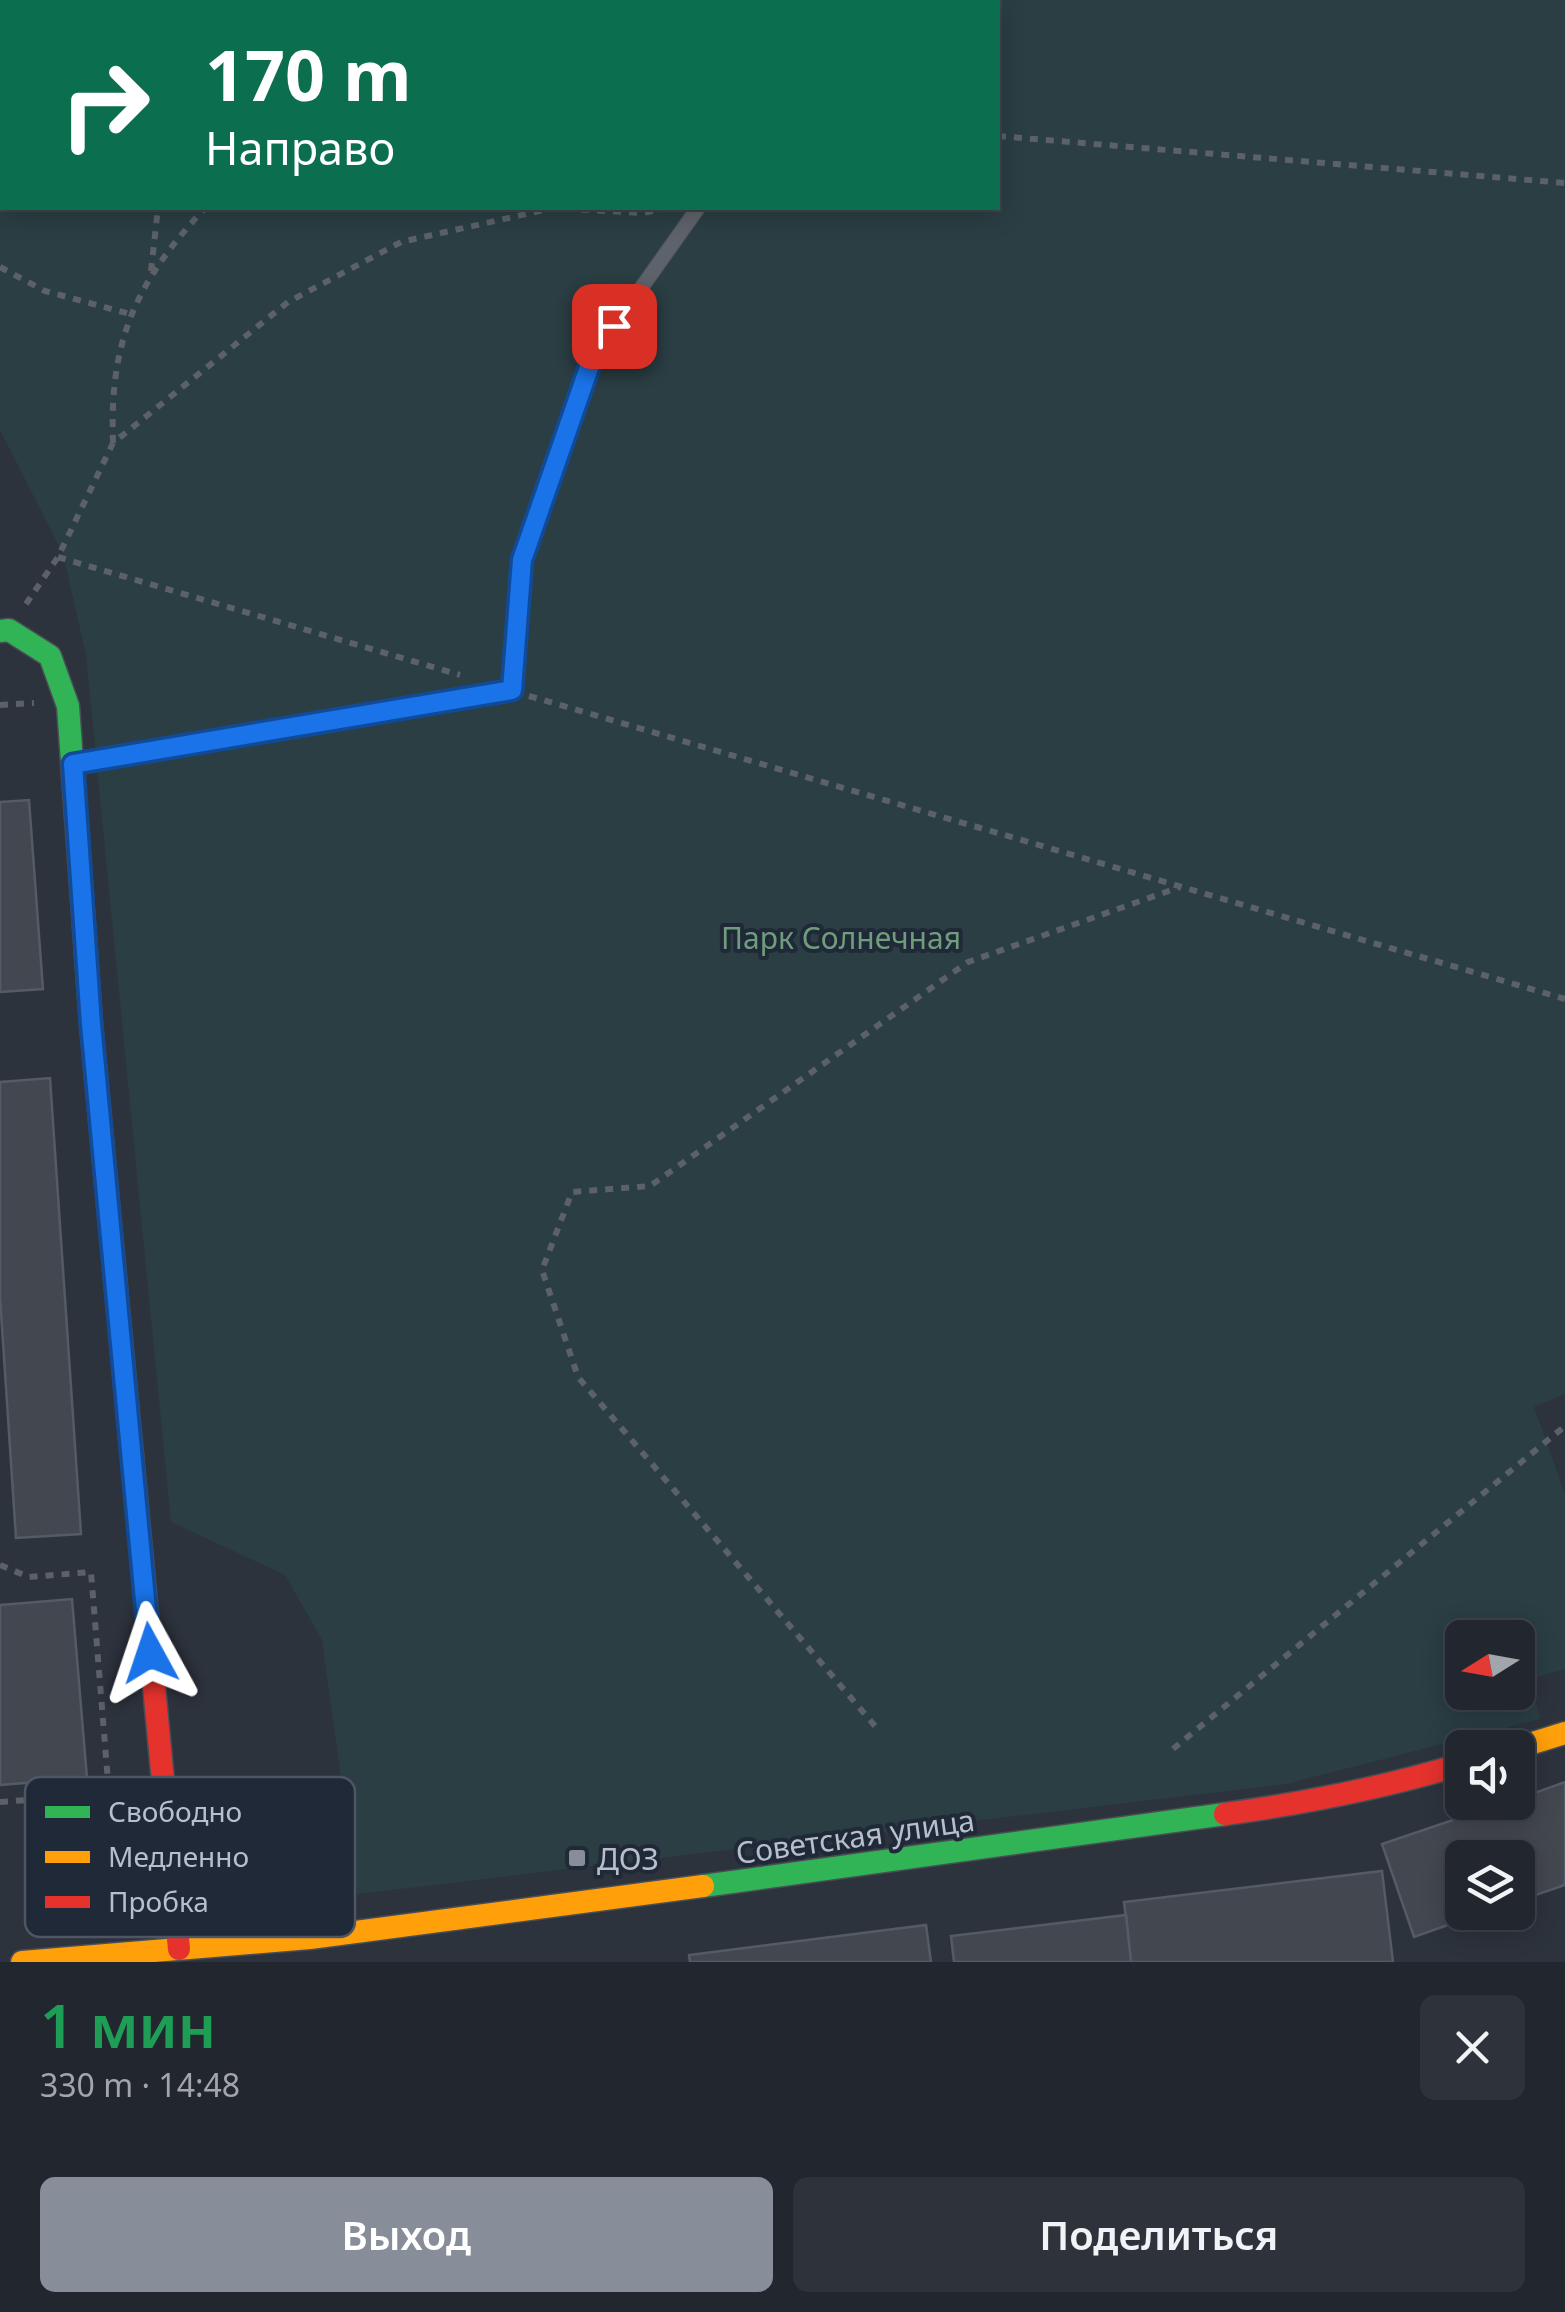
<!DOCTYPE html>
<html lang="ru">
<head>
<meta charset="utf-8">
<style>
  :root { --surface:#22262e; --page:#2e323a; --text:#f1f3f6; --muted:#a2a5aa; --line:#3f434a; --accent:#878e9a }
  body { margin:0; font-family:"Noto Sans",sans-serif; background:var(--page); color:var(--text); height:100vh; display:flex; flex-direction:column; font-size:38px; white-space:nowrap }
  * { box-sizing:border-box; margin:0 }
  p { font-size:32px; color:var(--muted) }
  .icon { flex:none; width:55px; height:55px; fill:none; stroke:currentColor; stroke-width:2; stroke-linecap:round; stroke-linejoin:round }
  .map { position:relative; height:1962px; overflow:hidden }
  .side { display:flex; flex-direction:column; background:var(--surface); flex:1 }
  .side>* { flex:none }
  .banner { position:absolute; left:0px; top:0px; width:1000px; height:210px; box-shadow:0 5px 25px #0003,0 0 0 2px var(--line); background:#0b6e4f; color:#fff; overflow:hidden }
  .needle { width:65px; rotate:259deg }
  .controls { position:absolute; left:1445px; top:1620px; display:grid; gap:20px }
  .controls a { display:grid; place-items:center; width:90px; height:90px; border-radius:15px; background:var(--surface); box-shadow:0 5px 25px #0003,0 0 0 2px var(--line); font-size:50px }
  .pin { position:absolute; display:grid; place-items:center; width:85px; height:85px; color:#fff; margin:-42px; border-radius:20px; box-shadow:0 5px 15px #0006 }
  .me { position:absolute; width:110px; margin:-55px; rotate:355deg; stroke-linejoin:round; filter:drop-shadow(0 0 8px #0008) }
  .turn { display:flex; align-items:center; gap:35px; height:210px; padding:0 40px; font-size:45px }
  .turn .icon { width:130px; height:130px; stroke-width:2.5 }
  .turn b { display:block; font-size:70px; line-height:85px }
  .round { display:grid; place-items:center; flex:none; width:105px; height:105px; border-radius:15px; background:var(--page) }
  .overview { display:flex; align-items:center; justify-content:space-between; height:170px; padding:0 40px }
  h1 { font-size:60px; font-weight:600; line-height:75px; color:#1e9e55 }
  .primary-button { display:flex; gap:20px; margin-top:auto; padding:20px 40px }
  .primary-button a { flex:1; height:115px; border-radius:15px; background:var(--accent); color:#fff; font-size:40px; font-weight:600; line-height:115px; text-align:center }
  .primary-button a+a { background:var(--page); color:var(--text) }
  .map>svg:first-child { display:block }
  .green { fill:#2a3e43; fill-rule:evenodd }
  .water { fill:#3b4c68 }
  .building { fill:#434750; stroke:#555b64; stroke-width:2.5 }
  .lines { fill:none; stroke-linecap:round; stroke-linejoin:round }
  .lane-casing { stroke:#494e55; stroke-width:16 }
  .fast-casing { stroke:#494e55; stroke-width:25 }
  .slow-casing { stroke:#494e55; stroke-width:25 }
  .jam-casing { stroke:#494e55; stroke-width:25 }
  .path { stroke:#5b6166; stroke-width:6; stroke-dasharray:8 8; stroke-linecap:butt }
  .lane { stroke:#5e626a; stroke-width:14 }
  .fast { stroke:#30b455; stroke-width:22 }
  .slow { stroke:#ff9f0a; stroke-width:22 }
  .jam { stroke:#e5322d; stroke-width:22 }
  .route-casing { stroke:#114b97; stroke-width:25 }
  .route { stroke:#1a73e8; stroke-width:18 }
  .poi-dot { fill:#878e9a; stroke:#202938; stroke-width:4 }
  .labels { text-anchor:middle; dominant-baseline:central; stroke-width:8; stroke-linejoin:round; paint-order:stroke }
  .park-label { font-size:30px; fill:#6f9d7c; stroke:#202938 }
  .street-label { font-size:30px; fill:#b8bfcc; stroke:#202938 }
  .poi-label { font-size:30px; fill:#b8bfcc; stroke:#202938; text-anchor:start }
  .key { fill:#202938; stroke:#4e5664; stroke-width:2.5 }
  .key-label { font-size:28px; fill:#b8bfcc }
</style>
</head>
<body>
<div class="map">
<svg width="1565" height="1962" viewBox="0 0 1565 1962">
  <rect width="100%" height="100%" fill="#2d333d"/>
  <path class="green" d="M884,0H1565V1394L1534,1407L1565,1494V1669L1530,1679L1540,1719L1286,1784L357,1894L322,1640L285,1575L171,1522L86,655L63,554L0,430V52L2,208H998V2H884ZM1462,1638H1518V1692H1462Z"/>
  <polygon class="water" points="0,0 884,0 2,2 2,52"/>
  <g class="building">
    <polygon points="29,800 43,989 0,992 0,802"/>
    <polygon points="50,1078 81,1534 16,1538 0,1297 0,1082"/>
    <polygon points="72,1599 87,1778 0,1785 0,1605"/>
    <polygon points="1565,1782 1565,1885 1518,1901 1518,1858 1462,1858 1462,1912 1485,1912 1414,1937 1382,1844 1506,1802 1518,1802 1518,1799"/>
    <polygon points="1382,1871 1393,1962 1131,1962 1124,1902"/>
    <polygon points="1126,1915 1131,1962 954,1962 951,1936"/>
    <polygon points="926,1925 931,1962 690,1962 689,1955"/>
  </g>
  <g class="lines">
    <g class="lane-casing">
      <g id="lane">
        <polyline points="929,2 930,0"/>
        <polyline points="73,764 511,691 522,560 593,356 698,208"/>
      </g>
    </g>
    <g class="fast-casing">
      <g id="fast">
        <polyline points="0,631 9,630 50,656 68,706 91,1024 132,1456"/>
        <polyline points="703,1886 1225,1814"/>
      </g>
    </g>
    <g class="slow-casing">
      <g id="slow">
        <polyline points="1517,1748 1565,1733"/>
        <polyline points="22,1962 310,1938 703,1886"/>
      </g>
    </g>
    <g class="jam-casing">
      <g id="jam">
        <polyline points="132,1456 179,1949"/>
        <path d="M1225,1814C1306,1803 1383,1788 1462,1764"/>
      </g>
    </g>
    <g class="path">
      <polyline points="0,64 2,66"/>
      <polyline points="998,136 1565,183"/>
      <polyline points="0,267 45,291 130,314"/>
      <polyline points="151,271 158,208"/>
      <path d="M113,443C109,341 136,282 205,208"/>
      <polyline points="58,557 460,675"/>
      <polyline points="26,604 58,557 113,443 288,302 401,242 553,208 643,213 668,208"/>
      <polyline points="529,696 1565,999"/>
      <polyline points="0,705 34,703"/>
      <polyline points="0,1565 29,1577 91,1572 109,1794 131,1906"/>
      <polyline points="875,1726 578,1377 542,1270 572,1192 650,1186 968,962 1180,887"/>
      <polyline points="1173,1749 1565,1426"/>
      <polyline points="247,1800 307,1890"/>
      <polyline points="0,1802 108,1794"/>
    </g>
    <use href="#lane" class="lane"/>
    <use href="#fast" class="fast"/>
    <use href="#slow" class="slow"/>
    <use href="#jam" class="jam"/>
  </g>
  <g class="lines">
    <g class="route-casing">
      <polyline id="route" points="150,1653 91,1024 73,764 512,690 522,560 593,356 614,326"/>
    </g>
    <use href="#route" class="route"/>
  </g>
  <rect class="poi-dot" x="567" y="1848" width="20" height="20" rx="5"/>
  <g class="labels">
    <g class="park-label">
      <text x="841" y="937">Парк Солнечная</text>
    </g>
    <g class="street-label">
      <text transform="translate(855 1836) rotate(-8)">Советская улица</text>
    </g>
    <g class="poi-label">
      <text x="597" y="1858">ДОЗ</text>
    </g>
  </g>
  <rect x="25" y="1777" width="330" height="160" rx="15" class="key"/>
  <rect x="45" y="1806" width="45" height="12" fill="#30b455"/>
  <rect x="45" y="1851" width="45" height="12" fill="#ff9f0a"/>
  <rect x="45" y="1896" width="45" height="12" fill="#e5322d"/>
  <g class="key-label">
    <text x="108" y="1822">Свободно</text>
    <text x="108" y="1867">Медленно</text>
    <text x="108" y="1912">Пробка</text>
  </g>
</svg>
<div class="controls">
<a><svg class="needle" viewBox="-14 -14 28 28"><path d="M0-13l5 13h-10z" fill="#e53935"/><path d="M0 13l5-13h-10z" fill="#a2a5aa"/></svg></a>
<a><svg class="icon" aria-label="sound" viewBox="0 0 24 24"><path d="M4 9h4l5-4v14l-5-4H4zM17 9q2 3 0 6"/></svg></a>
<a><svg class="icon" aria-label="layers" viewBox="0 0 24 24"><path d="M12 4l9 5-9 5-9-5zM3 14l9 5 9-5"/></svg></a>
</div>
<div class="pin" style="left:614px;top:326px;background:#d93025"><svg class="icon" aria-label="arrive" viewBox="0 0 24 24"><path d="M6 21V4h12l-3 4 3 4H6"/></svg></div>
<svg class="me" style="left:150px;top:1653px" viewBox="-20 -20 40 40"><path d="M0-17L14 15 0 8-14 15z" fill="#1a73e8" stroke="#fff" stroke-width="4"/></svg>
<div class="banner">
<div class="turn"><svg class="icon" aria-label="right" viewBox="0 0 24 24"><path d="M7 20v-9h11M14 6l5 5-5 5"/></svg><div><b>170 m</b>Направо</div></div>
</div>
</div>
<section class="side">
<div class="overview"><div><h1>1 мин</h1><p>330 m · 14:48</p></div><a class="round"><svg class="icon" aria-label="close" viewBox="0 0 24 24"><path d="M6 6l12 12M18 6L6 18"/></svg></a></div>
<div class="primary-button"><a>Выход</a><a>Поделиться</a></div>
</section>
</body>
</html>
